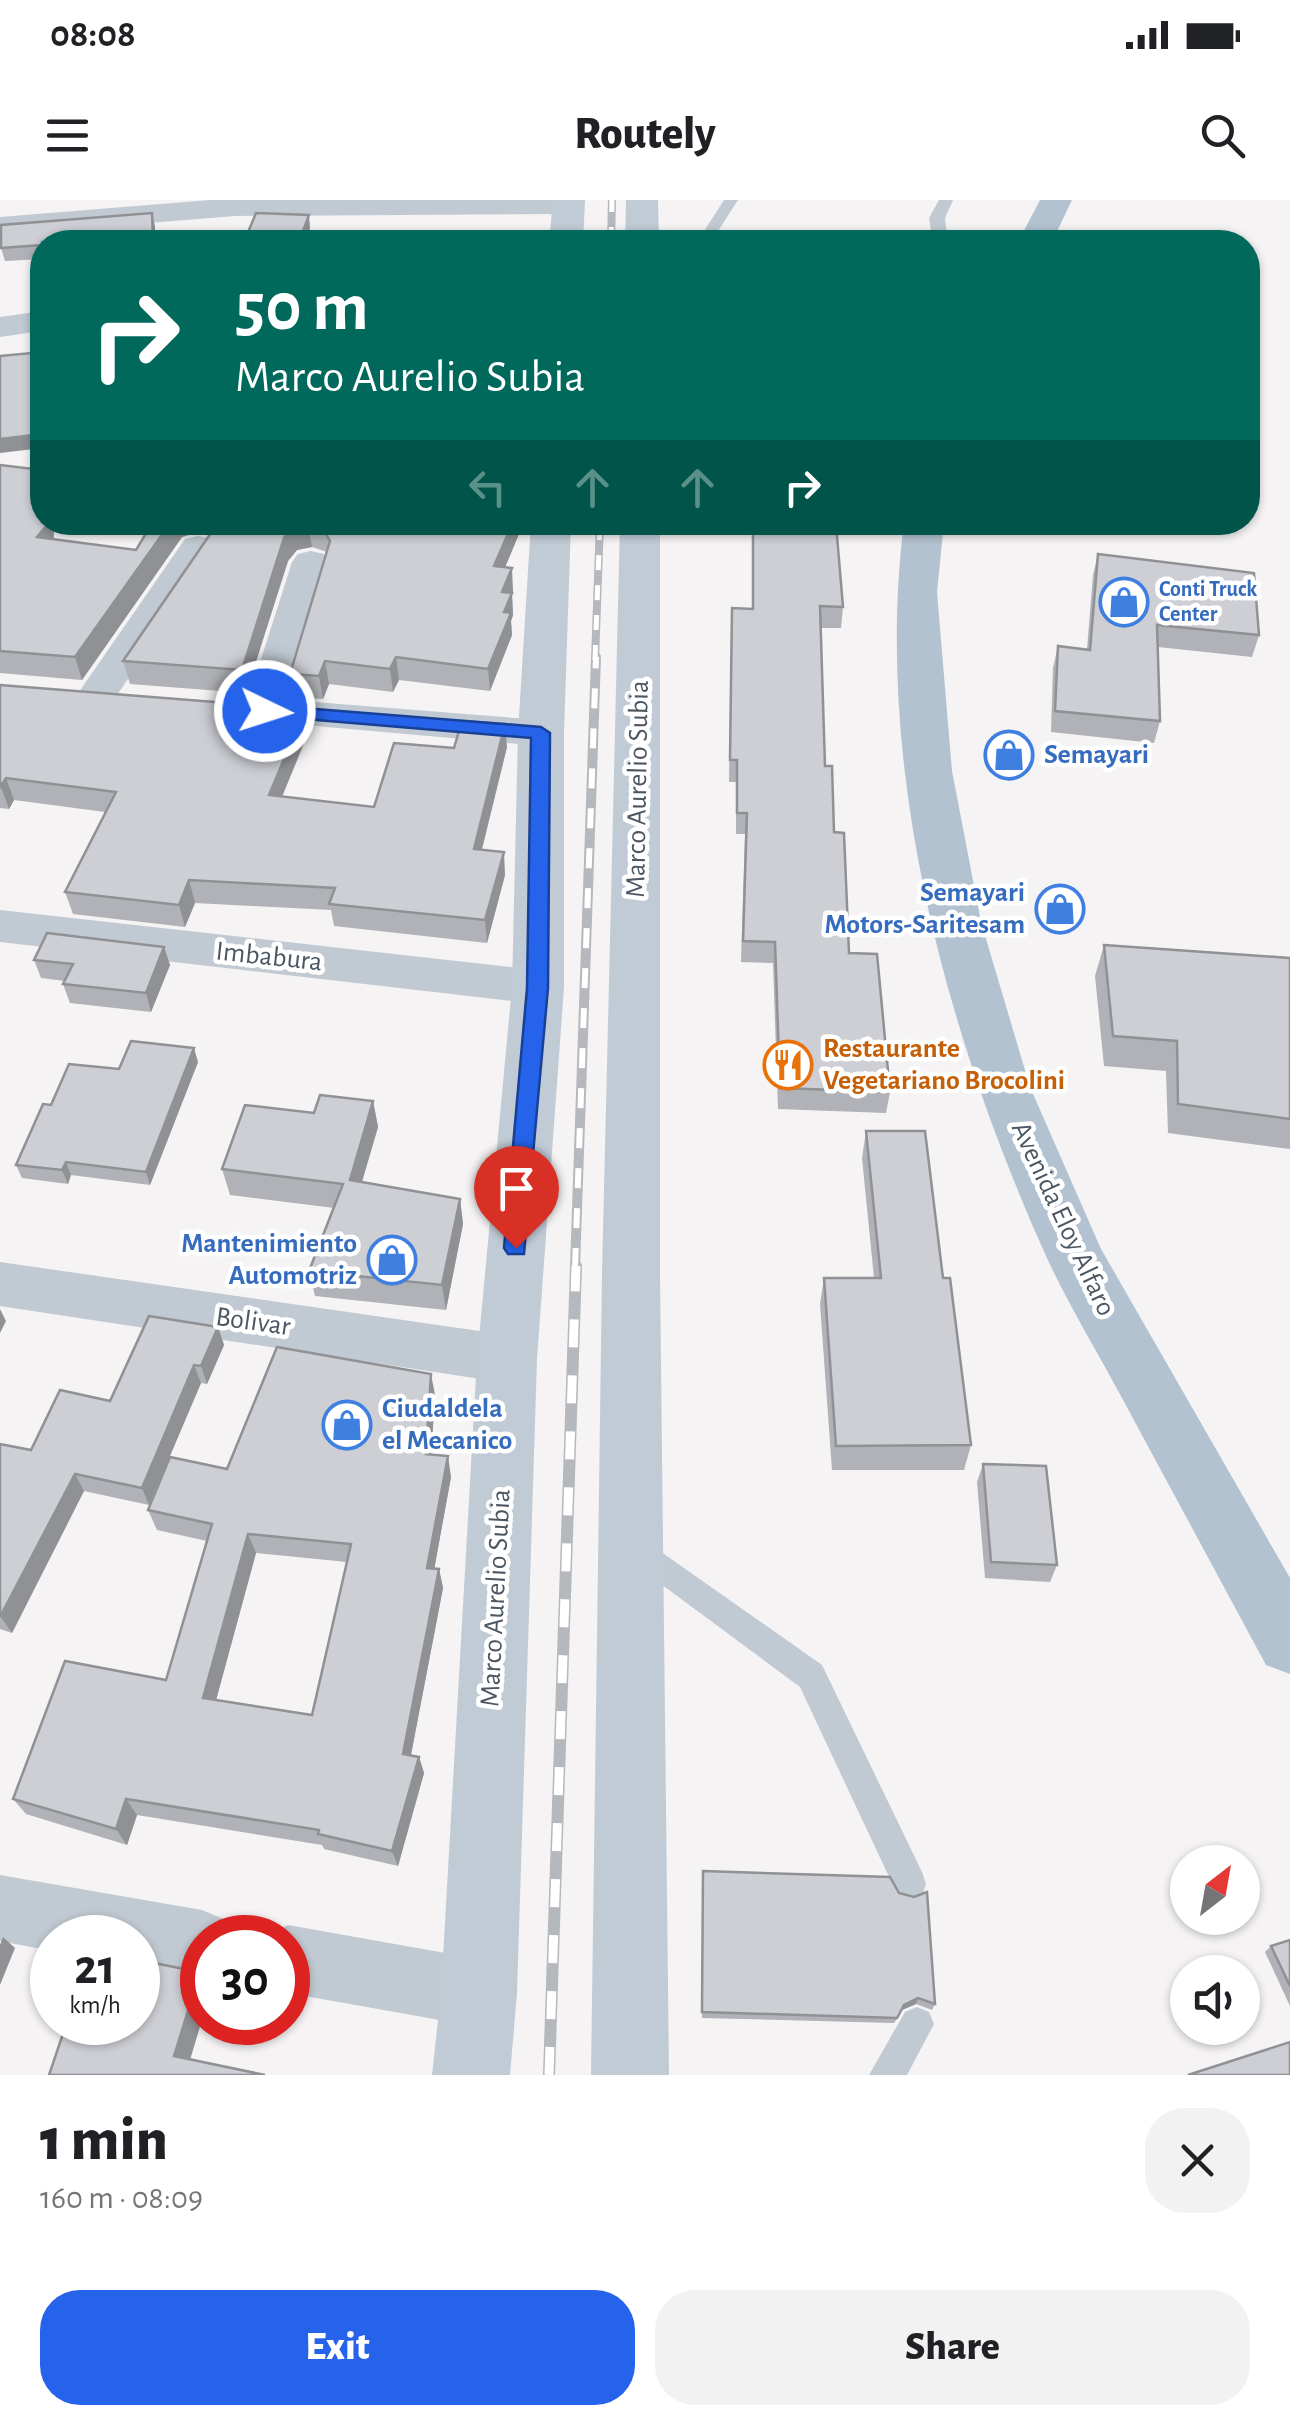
<!DOCTYPE html>
<html lang="en">
<head>
<meta charset="utf-8">
<style>
  :root { --surface:#fff; --page:#f2f2f2; --text:#202124; --muted:#757577; --accent:#2563eb }
  body { margin:0; font-family:"Alegreya Sans",sans-serif; background:var(--page); color:var(--text); height:100vh; display:flex; flex-direction:column; font-size:38px; white-space:nowrap }
  * { box-sizing:border-box; margin:0 }
  p { font-size:32px; color:var(--muted) }
  .icon { flex:none; width:55px; height:55px; fill:none; stroke:currentColor; stroke-width:2; stroke-linecap:round; stroke-linejoin:round }
  .map { position:relative; height:1875px; overflow:hidden }
  .panel { display:flex; flex-direction:column; background:var(--surface); flex:1 }
  .panel>* { flex:none }
  .banner { position:absolute; left:30px; top:30px; width:1230px; height:305px; border-radius:40px; box-shadow:0 2px 8px #0004; background:#00695c; color:#fff; overflow:hidden }
  .needle { width:65px; rotate:31deg }
  .tools { position:absolute; left:1170px; top:1645px; display:grid; gap:20px }
  .tools a { display:grid; place-items:center; width:90px; height:90px; border-radius:50%; background:var(--surface); box-shadow:0 2px 8px #0004; font-size:50px }
  .speed { position:absolute; left:30px; top:1715px; display:flex; gap:20px; font-size:50px; font-weight:700; text-align:center }
  .speed>* { display:grid; place-content:center; width:130px; height:130px; border-radius:50%; background:var(--surface); box-shadow:0 2px 8px #0004; line-height:1 }
  .speed small { font-size:25px; font-weight:400 }
  .speed .limit { border:15px solid #d22; background:#fff; color:#111 }
  .pin { position:absolute; display:grid; place-items:center; width:85px; height:85px; color:#fff; margin:-102px -42px; border-radius:50% 50% 50% 0; rotate:-45deg; box-shadow:0 0 10px #0007 }
  .pin .icon { rotate:45deg }
  .me { position:absolute; width:110px; margin:-55px; rotate:94deg; stroke-linejoin:round; filter:drop-shadow(0 0 8px #0008) }
  .turn { display:flex; align-items:center; gap:35px; height:210px; padding:0 40px; font-size:45px }
  .turn .icon { width:130px; height:130px; stroke-width:2.5 }
  .turn b { display:block; font-size:70px; line-height:85px }
  .lanes { display:flex; align-items:center; height:95px; padding:0 40px; background:#0003; justify-content:center; gap:50px; direction:ltr }
  .lanes .off { opacity:.35 }
  .round { display:grid; place-items:center; flex:none; width:105px; height:105px; border-radius:40px; background:var(--page) }
  .overview { display:flex; align-items:center; justify-content:space-between; height:170px; padding:0 40px }
  h1 { font-size:60px; font-weight:800; line-height:75px }
  .button { display:flex; gap:20px; margin-top:auto; padding:20px 40px }
  .button a { flex:1; height:115px; border-radius:40px; background:var(--accent); color:#fff; font-size:40px; font-weight:800; line-height:115px; text-align:center }
  .button a+a { background:var(--page); color:var(--text) }
  .status { display:flex; justify-content:space-between; align-items:center; height:70px; padding:0 50px; background:var(--surface); direction:ltr }
  .status svg { height:28px; fill:currentColor }
  header { display:flex; justify-content:space-between; align-items:center; height:130px; padding:0 40px; background:var(--surface); font-size:45px; font-weight:800 }
  .map>svg:first-child { display:block }
  .lines { fill:none; stroke-linecap:round; stroke-linejoin:round }
  .lane { fill:#c1cad2; fill-rule:evenodd }
  .street { fill:#c1cad2; fill-rule:evenodd }
  .secondary { fill:#c1cbd6; fill-rule:evenodd }
  .primary { fill:#b3c2d1; fill-rule:evenodd }
  .rail-far2-casing { stroke:#b5b8bd; stroke-width:8 }
  .rail-far1-casing { stroke:#b5b8bd; stroke-width:10 }
  .rail-casing { stroke:#b5b8bd; stroke-width:12 }
  .rail-far2 { stroke:#fff; stroke-width:5; stroke-dasharray:15; stroke-linecap:butt }
  .rail-far1 { stroke:#fff; stroke-width:6; stroke-dasharray:20; stroke-linecap:butt }
  .rail { stroke:#fff; stroke-width:9; stroke-dasharray:28; stroke-linecap:butt }
  .wall { fill:#b0b2b7; fill-rule:evenodd }
  .shaded-wall { fill:#909195 }
  .building { fill:#cdcfd5; stroke:#909195; stroke-width:2.5; fill-rule:evenodd }
  .route { fill:#2563eb; stroke:#184099; stroke-width:2.5 }
  .labels { text-anchor:middle; dominant-baseline:central; stroke-width:9; stroke-linejoin:round; paint-order:stroke }
  .far-shop-label { font-size:22px; font-weight:bold; fill:#366cbe; stroke:#fff; text-anchor:start }
  .shop-label { font-size:28px; font-weight:bold; fill:#366cbe; stroke:#fff; text-anchor:start }
  .street-label { font-size:28px; fill:#4a5661; stroke:#fff }
  .food-label { font-size:28px; font-weight:bold; fill:#c56008; stroke:#fff; text-anchor:start }
</style>
</head>
<body>
<div class="status"><b>08:08</b><svg viewBox="0 0 49 12"><path d="M0 12V9h3v3zM5 12V6h3v6zM10 12V3h3v9zM15 12V0h3v12zM26 1h20v11H26zM47 4h2v5h-2z"/></svg></div>
<header><svg class="icon" aria-label="menu" viewBox="0 0 24 24"><path d="M4 6h16M4 12h16M4 18h16"/></svg>Routely<svg class="icon" aria-label="search" viewBox="0 0 24 24"><circle cx="10" cy="10" r="6"/><path d="M15 15l6 6"/></svg></header>
<div class="map">
<svg width="1290" height="1875" viewBox="0 0 1290 1875">
  <rect width="100%" height="100%" fill="#f5f3f3"/>
  <g class="lines">
    <g class="lane">
      <polygon points="724,0 738,0 711,42 697,42"/>
      <polygon points="939,0 953,0 945,18 948,42 933,42 929,18"/>
      <polygon points="637,1335 822,1465 922,1672 926,1684 922,1696 910,1700 898,1696 800,1487 627,1359 622,1349 627,1339"/>
      <polygon points="917,1807 929,1812 934,1824 907,1875 869,1875 905,1812"/>
    </g>
    <g class="street">
      <polygon points="210,0 581,0 584,5 580,11 569,14 235,16 0,35 0,17"/>
      <polygon points="42,111 42,131 0,137 0,117"/>
      <polygon points="198,336 211,339 217,347 109,507 95,511 81,507 75,498 81,489 185,339"/>
      <polygon points="311,351 324,354 330,362 289,500 541,520 556,523 562,533 556,543 541,546 225,518 219,509 225,500 249,497 292,362 298,354"/>
      <polygon points="0,710 538,770 555,775 561,787 555,799 538,804 0,742"/>
      <polygon points="0,1062 507,1135 526,1142 534,1159 526,1176 507,1183 0,1106"/>
      <polygon points="0,1675 202,1710 226,1720 233,1738 202,1738 202,1778 138,1766 138,1738 52,1738 52,1751 0,1741"/>
      <polygon points="288,1725 479,1759 503,1769 513,1793 503,1817 479,1827 288,1793 288,1738 263,1738"/>
    </g>
    <g class="secondary">
      <polygon points="553,0 585,0 583,42 549,42"/>
      <polygon points="626,0 658,0 659,42 625,42"/>
      <polygon points="531,322 571,322 564,533 564,787 537,1159 517,1793 510,1875 432,1875 441,1793 477,1159 512,787 518,533"/>
      <polygon points="620,322 660,322 660,1073 669,1875 591,1875 602,1073"/>
    </g>
    <g class="primary">
      <polygon points="1040,0 1072,0 1052,42 1018,42"/>
      <path d="M904,322H944L937,392L952,571L981,722L1030,887L1101,1049L1290,1378V1474L1266,1465C1218,1376 1170,1287 1122,1198C1097,1151 1069,1106 1047,1058C946,835 873,568 904,322Z"/>
    </g>
    <g class="rail-far2-casing">
      <g id="rail-far2">
        <polyline points="611,42 612,0"/>
        <polyline points="595,460 600,322"/>
      </g>
    </g>
    <g class="rail-far1-casing">
      <polyline id="rail-far1" points="575,1068 596,457"/>
    </g>
    <g class="rail-casing">
      <polyline id="rail" points="549,1875 576,1066"/>
    </g>
    <use href="#rail-far2" class="rail-far2"/>
    <use href="#rail-far1" class="rail-far1"/>
    <use href="#rail" class="rail"/>
  </g>
  <g class="wall">
    <polygon points="155,26 155,42 42,42 42,59 5,61 1,48"/>
    <polygon points="0,265 42,322 54,322 54,339 136,350 153,322 524,322 505,367 513,391 512,394 513,415 511,421 512,435 490,491 399,480 393,492 329,484 323,499 294,497 290,474 327,352 312,347 297,350 288,361 246,493 130,484 123,461 209,335 199,332 182,337 82,480 0,473"/>
    <polygon points="753,322 843,407 841,428 821,428 825,566 849,753 890,892 886,913 778,909 773,763 741,762 745,634 736,634 736,582 729,582 731,430 732,408 752,409"/>
    <polygon points="1098,354 1259,435 1252,457 1158,447 1160,521 1154,543 1051,532 1053,468 1058,446 1087,449 1093,375"/>
    <polygon points="0,485 305,509 309,531 282,597 374,607 454,548 507,547 482,650 505,675 487,743 334,726 331,710 195,703 185,727 73,714 65,692 105,612 14,600 9,609 0,608"/>
    <polygon points="1104,745 1290,758 1290,949 1168,933 1166,871 1104,866 1095,776"/>
    <polygon points="164,747 170,765 151,812 70,803 63,784 65,781 41,778 34,760"/>
    <polygon points="198,862 150,985 71,975 68,984 22,978 16,965 51,905 119,869"/>
    <polygon points="373,901 378,927 362,982 460,999 463,1024 446,1110 315,1096 309,1071 334,1008 230,995 222,969 314,913"/>
    <polygon points="866,931 943,1078 971,1245 964,1270 832,1270 820,1104 824,1078 874,1078 862,958"/>
    <polygon points="218,1127 224,1145 207,1184 201,1183 149,1305 84,1291 12,1433 0,1429 0,1244 31,1250 110,1201"/>
    <path d="M435,1195L431,1255L451,1277L434,1369H439L443,1388L411,1555L419,1557L424,1573L398,1666L324,1649L322,1645L137,1615L127,1645L26,1614L13,1599L166,1480L207,1341L157,1330L148,1310L227,1269ZM256,1353L347,1362L312,1515L216,1500Z"/>
    <polygon points="983,1264 1057,1365 1050,1382 985,1378 977,1282"/>
    <polygon points="703,1671 935,1804 932,1810 916,1804 902,1810 894,1823 702,1818"/>
    <polygon points="1290,1740 1290,1806 1265,1752 1271,1746"/>
  </g>
  <g class="shaded-wall">
    <polygon points="152,13 155,26 155,42 153,42 153,39"/>
    <polygon points="309,15 310,28 305,42 299,42"/>
    <polygon points="42,234 42,248 0,253 0,239"/>
    <polygon points="47,322 54,322 53,347 37,337"/>
    <polygon points="171,322 197,322 199,332 182,337 82,480 75,457"/>
    <polygon points="513,322 524,322 496,389 494,366"/>
    <polygon points="308,325 312,347 297,350 288,361 246,493 242,470 284,338 293,328"/>
    <polygon points="512,368 513,391 512,394 513,415 511,421 512,435 490,491 488,469 502,392"/>
    <polygon points="396,457 399,480 393,492 390,469"/>
    <polygon points="325,461 329,484 323,499 319,476"/>
    <polygon points="305,509 309,531 273,618 269,595"/>
    <polygon points="505,524 507,547 476,672 474,649"/>
    <polygon points="6,578 14,600 9,609 1,587"/>
    <polygon points="504,652 505,675 487,743 485,720"/>
    <polygon points="189,680 195,703 185,727 179,705"/>
    <polygon points="164,747 170,765 151,812 146,793"/>
    <polygon points="194,848 198,862 150,985 146,972"/>
    <polygon points="373,901 378,927 355,1005 350,980"/>
    <polygon points="66,962 71,975 68,984 62,970"/>
    <polygon points="460,999 463,1024 446,1110 442,1085"/>
    <polygon points="0,1109 6,1121 0,1133"/>
    <polygon points="218,1127 224,1145 207,1184 201,1166"/>
    <polygon points="194,1165 201,1183 149,1305 142,1288"/>
    <polygon points="431,1174 435,1195 430,1275 426,1254"/>
    <polygon points="448,1256 451,1277 431,1387 427,1368"/>
    <polygon points="75,1274 84,1291 12,1433 1,1417"/>
    <polygon points="248,1334 256,1353 212,1515 203,1498"/>
    <polygon points="439,1369 443,1388 408,1570 403,1554"/>
    <polygon points="419,1557 424,1573 398,1666 392,1651"/>
    <polygon points="126,1599 137,1615 127,1645 116,1629"/>
    <polygon points="3,1737 15,1748 0,1785 0,1745"/>
    <polygon points="200,1772 202,1775 202,1820 187,1870 174,1856"/>
    <polygon points="918,1798 916,1804 902,1810 894,1823 904,1805"/>
  </g>
  <g class="building">
    <polygon points="152,13 153,39 124,40 124,42 42,42 42,45 1,48 1,25"/>
    <polygon points="256,13 309,15 299,42 244,42"/>
    <polygon points="42,152 42,234 0,239 0,156"/>
    <polygon points="0,265 42,270 42,322 47,322 47,325 37,337 136,350 153,322 171,322 75,457 0,451"/>
    <polygon points="213,322 513,322 494,366 512,368 502,392 512,393 504,412 511,413 488,469 396,457 390,469 325,461 319,476 290,474 330,341 323,329 308,325 293,328 284,338 242,470 123,461 215,327"/>
    <polygon points="753,322 836,324 843,407 820,406 825,566 832,566 834,632 844,633 849,753 877,754 890,892 780,888 775,742 743,741 747,613 737,613 737,560 730,560 732,408 753,409"/>
    <polygon points="1098,354 1254,373 1259,435 1157,425 1160,521 1055,511 1058,446 1090,450"/>
    <polygon points="0,485 305,509 269,595 374,607 394,543 454,548 462,521 505,524 474,649 504,652 485,720 329,704 335,688 189,680 179,705 65,692 116,592 6,578 0,587"/>
    <polygon points="47,733 164,747 146,793 63,784 73,764 34,760"/>
    <polygon points="1104,745 1290,758 1290,919 1178,904 1177,841 1113,836"/>
    <polygon points="131,841 194,848 146,972 66,962 62,970 16,965 43,904 51,905 69,864 119,869"/>
    <polygon points="320,895 373,901 350,980 460,999 442,1085 309,1071 343,984 222,969 245,905 314,913"/>
    <polygon points="866,931 925,931 943,1078 950,1078 971,1245 836,1246 824,1078 881,1078"/>
    <polygon points="149,1116 218,1127 201,1166 194,1165 142,1288 75,1274 0,1417 0,1244 31,1250 60,1190 110,1201"/>
    <path d="M277,1147L431,1174L426,1254L448,1256L427,1368L439,1369L403,1554L419,1557L392,1651L318,1634L319,1630L126,1599L116,1629L13,1599L65,1461L166,1480L212,1324L148,1310L170,1257L227,1269ZM248,1334L351,1344L312,1515L203,1498Z"/>
    <polygon points="983,1264 1046,1266 1057,1365 991,1362"/>
    <polygon points="703,1671 890,1677 899,1693 914,1697 927,1692 935,1804 918,1798 904,1805 897,1818 702,1812"/>
    <polygon points="1290,1740 1290,1786 1271,1746"/>
    <polygon points="138,1760 200,1772 174,1856 265,1875 49,1875 67,1822 138,1822"/>
    <polygon points="1290,1842 1290,1875 1188,1875"/>
  </g>
  <polygon class="route" points="265,505 541,527 550,533 548,788 524,1054 508,1054 504,1048 527,788 531,538 258,515 258,507"/>
  <defs>
    <g id="shop-ring" transform="scale(2.5)"><circle r="9.5" fill="#fff" stroke="#3f7fe0" stroke-width="1.5"/><path d="M-5-2.5h2.3a2.7 3.5 0 0 1 5.4 0H5L5.5 6h-11ZM-1.5-2.5h3a1.5 2.3 0 0 0-3 0Z" fill="#3f7fe0"/></g>
    <g id="restaurant-ring" transform="scale(2.5)"><circle r="9.5" fill="#fff" stroke="#e8710a" stroke-width="1.5"/><path d="M-5-6h1v4h1v-4h1v4h1v-4h1v5L-1.5 .5V6h-2V.5L-5-1ZM5-6V6H3V1.5H1.5Q1.5-4 5-6Z" fill="#e8710a"/></g>
  </defs>
  <g fill-rule="evenodd">
    <use href="#shop-ring" x="1124" y="402"/>
    <use href="#shop-ring" x="1009" y="555"/>
    <use href="#shop-ring" x="1060" y="709"/>
    <use href="#restaurant-ring" x="788" y="865"/>
    <use href="#shop-ring" x="392" y="1060"/>
    <use href="#shop-ring" x="347" y="1225"/>
  </g>
  <g class="labels">
    <g class="far-shop-label">
      <text x="1159" y="389">Conti Truck<tspan x="1159" dy="25">Center</tspan></text>
    </g>
    <g class="shop-label">
      <text x="1044" y="555">Semayari</text>
      <text x="1025" y="693" text-anchor="end">Semayari<tspan x="1025" dy="32">Motors-Saritesam</tspan></text>
      <text x="357" y="1044" text-anchor="end">Mantenimiento<tspan x="357" dy="32">Automotriz</tspan></text>
      <text x="382" y="1209">Ciudaldela<tspan x="382" dy="32">el Mecanico</tspan></text>
    </g>
    <g class="street-label">
      <text transform="translate(638 589) rotate(-89)">Marco Aurelio Subia</text>
      <text transform="translate(269 757) rotate(6)">Imbabura</text>
      <text transform="translate(1063 1019) rotate(65)">Avenida Eloy Alfaro</text>
      <text transform="translate(253 1122) rotate(8)">Bolivar</text>
      <text transform="translate(496 1398) rotate(-87)">Marco Aurelio Subia</text>
    </g>
    <g class="food-label">
      <text x="823" y="849">Restaurante<tspan x="823" dy="32">Vegetariano Brocolini</tspan></text>
    </g>
  </g>
</svg>
<div class="tools">
<a><svg class="needle" viewBox="-14 -14 28 28"><path d="M0-13l5 13h-10z" fill="#e53935"/><path d="M0 13l5-13h-10z" fill="#757577"/></svg></a>
<a><svg class="icon" aria-label="sound" viewBox="0 0 24 24"><path d="M4 9h4l5-4v14l-5-4H4zM17 9q2 3 0 6"/></svg></a>
</div>
<div class="speed"><div>21<small>km/h</small></div><div class="limit">30</div></div>
<div class="pin" style="left:516px;top:1048px;background:#d93025"><svg class="icon" aria-label="arrive" viewBox="0 0 24 24"><path d="M6 21V4h12l-3 4 3 4H6"/></svg></div>
<svg class="me" style="left:265px;top:511px" viewBox="-20 -20 40 40"><circle r="17" fill="#2563eb" stroke="#fff" stroke-width="3"/><path d="M0-11L8 9 0 5-8 9z" fill="#fff"/></svg>
<div class="banner">
<div class="turn"><svg class="icon" aria-label="right" viewBox="0 0 24 24"><path d="M7 20v-9h11M14 6l5 5-5 5"/></svg><div><b>50 m</b>Marco Aurelio Subia</div></div>
<div class="lanes"><svg class="icon off" aria-label="left" viewBox="0 0 24 24"><path d="M17 20v-9H6M10 6l-5 5 5 5"/></svg><svg class="icon off" aria-label="ahead" viewBox="0 0 24 24"><path d="M12 20V5M6 11l6-6 6 6"/></svg><svg class="icon off" aria-label="ahead" viewBox="0 0 24 24"><path d="M12 20V5M6 11l6-6 6 6"/></svg><svg class="icon" aria-label="right" viewBox="0 0 24 24"><path d="M7 20v-9h11M14 6l5 5-5 5"/></svg></div>
</div>
</div>
<section class="panel">
<div class="overview"><div><h1>1 min</h1><p>160 m · 08:09</p></div><a class="round"><svg class="icon" aria-label="close" viewBox="0 0 24 24"><path d="M6 6l12 12M18 6L6 18"/></svg></a></div>
<div class="button"><a>Exit</a><a>Share</a></div>
</section>
</body>
</html>
